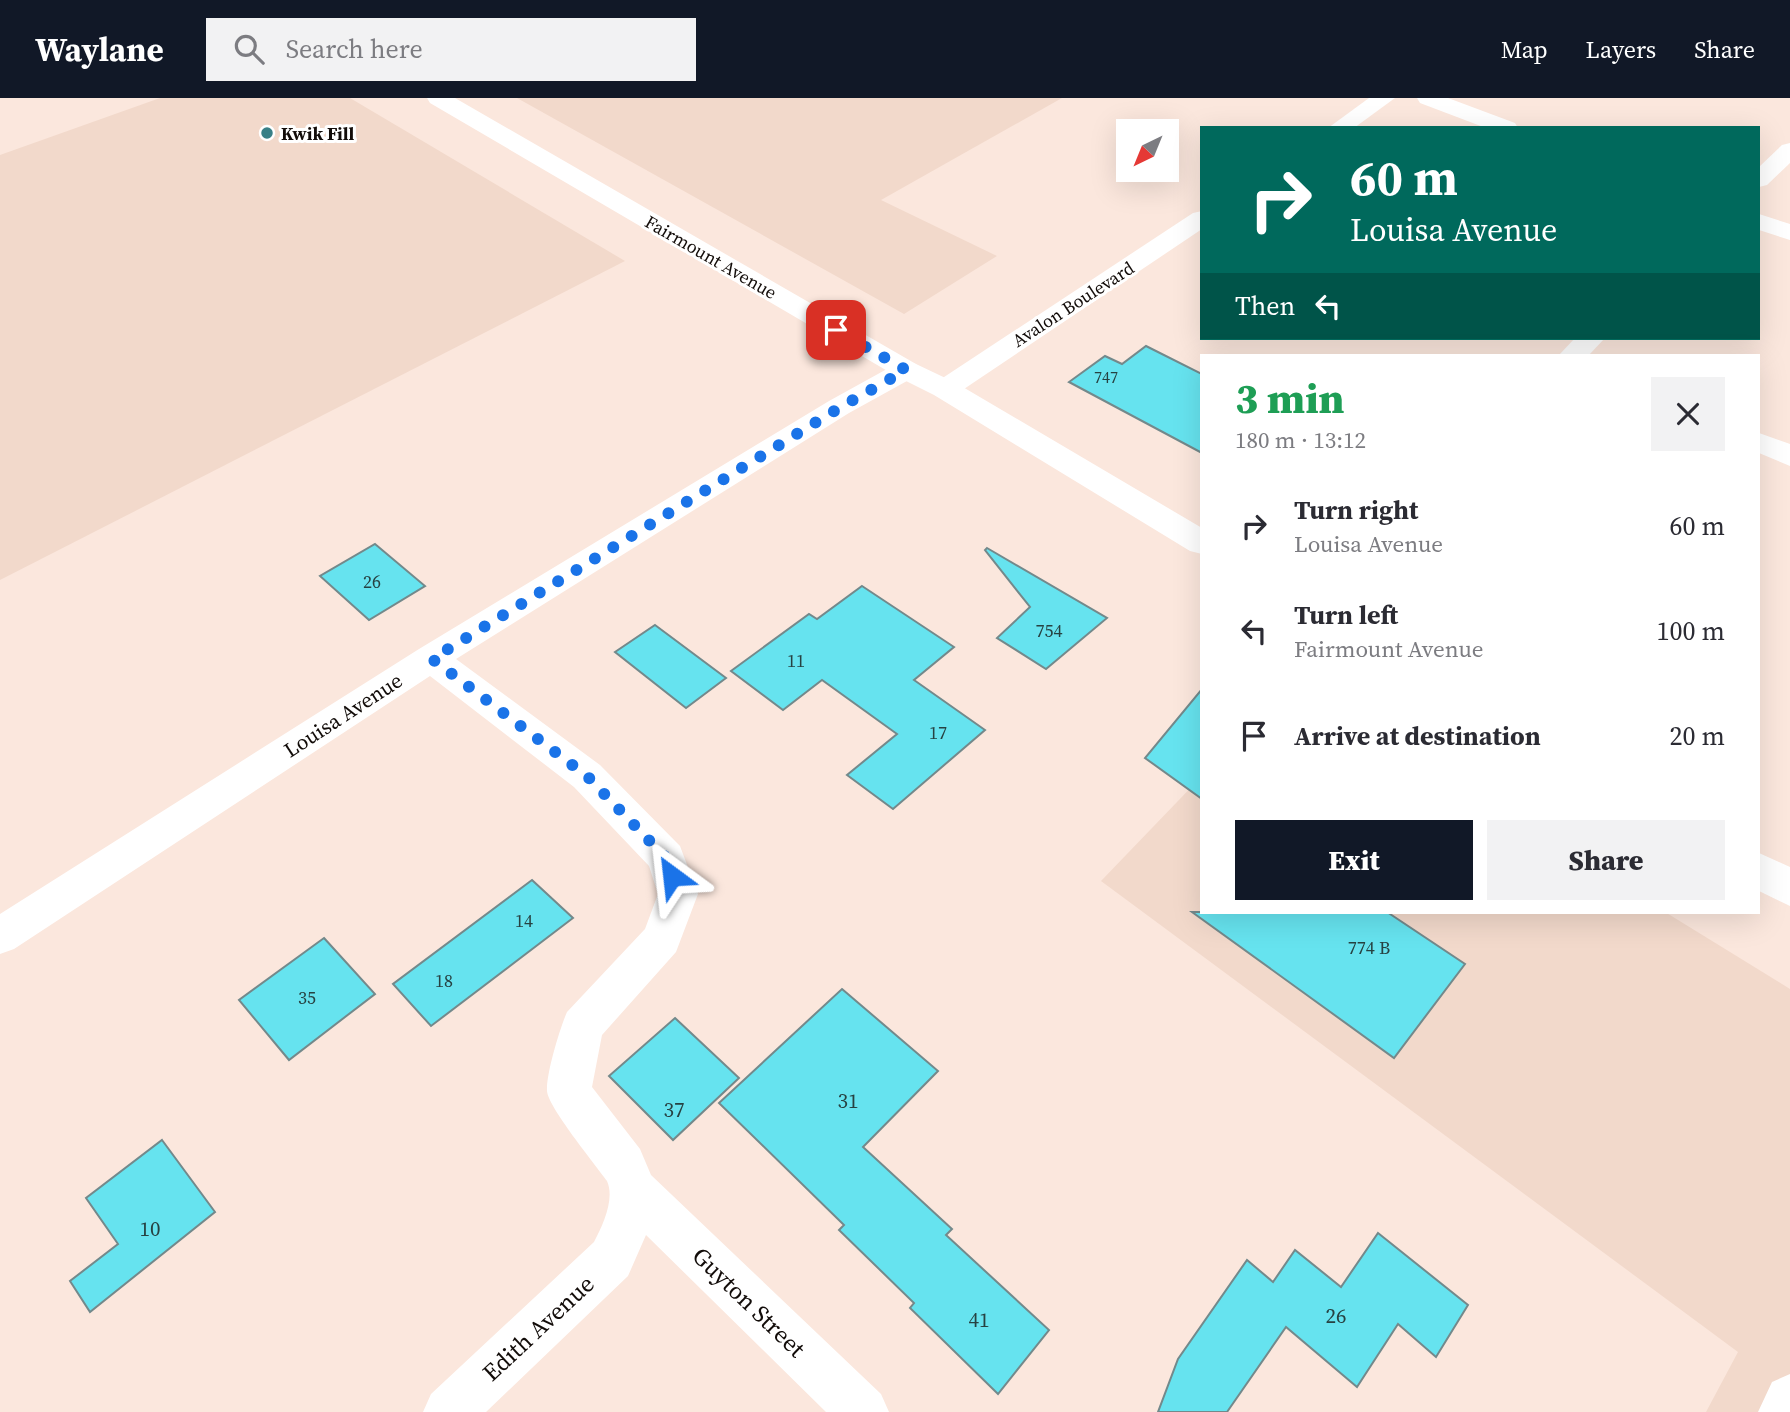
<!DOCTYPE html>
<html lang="en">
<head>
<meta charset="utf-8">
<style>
  :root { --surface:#fff; --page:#f2f2f3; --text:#2b2b33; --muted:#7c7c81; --accent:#111827 }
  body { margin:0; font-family:"Source Serif 4",serif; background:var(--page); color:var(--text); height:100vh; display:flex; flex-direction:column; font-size:26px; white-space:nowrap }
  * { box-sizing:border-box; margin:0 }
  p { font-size:23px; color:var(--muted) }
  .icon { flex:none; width:38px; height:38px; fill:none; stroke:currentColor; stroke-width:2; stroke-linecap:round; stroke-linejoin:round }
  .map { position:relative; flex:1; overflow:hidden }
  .drawer { position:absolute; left:1200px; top:256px; width:560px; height:560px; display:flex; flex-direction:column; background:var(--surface); border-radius:0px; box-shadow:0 7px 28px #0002 }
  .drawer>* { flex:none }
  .banner { position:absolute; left:1200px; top:28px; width:560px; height:214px; border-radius:0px; box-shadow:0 7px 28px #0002; background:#00695c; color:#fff; overflow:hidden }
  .needle { width:46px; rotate:223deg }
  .fabs { position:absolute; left:1116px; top:21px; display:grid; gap:14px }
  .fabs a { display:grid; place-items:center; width:63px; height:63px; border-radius:0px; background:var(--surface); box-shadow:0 7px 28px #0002; font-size:35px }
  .pin { position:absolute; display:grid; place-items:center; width:60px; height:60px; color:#fff; margin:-30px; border-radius:14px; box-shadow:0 4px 10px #0006 }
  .me { position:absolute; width:77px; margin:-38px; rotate:330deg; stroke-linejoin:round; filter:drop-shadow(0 0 5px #0008) }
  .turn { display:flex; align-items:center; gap:24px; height:147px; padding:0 35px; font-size:32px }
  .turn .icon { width:91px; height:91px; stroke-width:2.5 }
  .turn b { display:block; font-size:49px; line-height:60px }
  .then { display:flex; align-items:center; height:66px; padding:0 35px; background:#0003; gap:14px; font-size:26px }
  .round { display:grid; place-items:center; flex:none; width:74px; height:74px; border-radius:0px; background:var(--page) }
  .headline { display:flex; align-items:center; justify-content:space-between; height:119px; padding:0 35px }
  h1 { font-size:42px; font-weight:800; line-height:52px; color:#1e9e55 }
  .cta { display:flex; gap:14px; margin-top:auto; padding:14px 35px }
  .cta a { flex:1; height:80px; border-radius:0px; background:var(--accent); color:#fff; font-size:28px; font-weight:800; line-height:80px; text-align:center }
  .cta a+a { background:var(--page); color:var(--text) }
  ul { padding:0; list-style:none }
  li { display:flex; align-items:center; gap:21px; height:105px; padding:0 35px }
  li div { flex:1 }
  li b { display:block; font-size:26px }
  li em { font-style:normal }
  header { display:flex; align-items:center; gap:42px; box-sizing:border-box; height:98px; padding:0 35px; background:var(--accent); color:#fff }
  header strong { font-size:33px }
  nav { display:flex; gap:38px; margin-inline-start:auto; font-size:24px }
  .search { width:490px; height:63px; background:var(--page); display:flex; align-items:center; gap:18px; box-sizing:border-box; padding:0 24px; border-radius:0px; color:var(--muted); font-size:26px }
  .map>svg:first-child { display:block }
  .built { fill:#f2d9cb }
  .building { fill:#66e3ef; stroke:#73898b; stroke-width:2 }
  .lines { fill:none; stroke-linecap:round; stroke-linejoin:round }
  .minor { fill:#fff; fill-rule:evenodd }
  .primary { fill:#fff; fill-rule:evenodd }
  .route { stroke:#1a73e8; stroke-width:12; stroke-dasharray:0 21.6 }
  .poi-dot { fill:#388087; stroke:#fff; stroke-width:2.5 }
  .labels { text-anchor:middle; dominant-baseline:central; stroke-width:6; stroke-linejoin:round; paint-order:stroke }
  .far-number-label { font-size:16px; fill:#274242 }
  .far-poi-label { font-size:18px; font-weight:bold; fill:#120c09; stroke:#fff; text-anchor:start }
  .far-street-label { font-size:18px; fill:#120c09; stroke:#fff }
  .number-label { font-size:18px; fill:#274242 }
  .street-label { font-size:21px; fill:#120c09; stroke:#fff }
  .near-number-label { font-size:21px; fill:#274242 }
  .near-street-label { font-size:24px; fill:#120c09; stroke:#fff }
</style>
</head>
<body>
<header>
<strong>Waylane</strong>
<div class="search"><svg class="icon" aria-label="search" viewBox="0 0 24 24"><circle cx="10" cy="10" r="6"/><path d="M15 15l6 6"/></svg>Search here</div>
<nav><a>Map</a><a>Layers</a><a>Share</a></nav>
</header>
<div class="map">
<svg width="1790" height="1314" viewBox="0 0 1790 1314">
  <rect width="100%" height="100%" fill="#fbe7dd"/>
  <g class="built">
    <polygon points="160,0 350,0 625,163 0,482 0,57"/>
    <polygon points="517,0 1062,0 881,102 997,158 904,216"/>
    <polygon points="1202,678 1202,814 1665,814 1790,891 1790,1314 1706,1314 1738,1254 1101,783"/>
  </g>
  <g class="building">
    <polygon points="1146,248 1202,276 1202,355 1069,284 1105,258 1122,266"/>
    <polygon points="375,446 425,488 369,522 320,478"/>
    <polygon points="987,450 1107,520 1046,571 997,540 1030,509 985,452"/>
    <polygon points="862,488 954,549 914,582 985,632 893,711 847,677 897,636 822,582 783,612 731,573 809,516 817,521"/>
    <polygon points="655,527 726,580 686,610 615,554"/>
    <polygon points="1202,591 1202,701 1145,660"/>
    <polygon points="532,782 573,820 431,928 393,886"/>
    <polygon points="1192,814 1387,814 1465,866 1394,960"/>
    <polygon points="324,840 375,896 289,962 239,902"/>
    <polygon points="842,891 938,973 863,1049 952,1131 946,1137 1049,1232 998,1296 910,1210 914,1205 839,1132 844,1127 719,1005"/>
    <polygon points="675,920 739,980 673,1042 609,978"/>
    <polygon points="162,1042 215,1114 90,1214 70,1183 118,1146 86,1100"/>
    <polygon points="1378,1135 1468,1207 1436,1259 1398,1226 1357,1289 1286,1229 1227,1314 1158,1314 1178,1261 1247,1162 1273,1184 1295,1152 1341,1189"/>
  </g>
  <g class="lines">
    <g class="minor">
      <polygon points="1369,0 1395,0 1354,30 1328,30"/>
      <polygon points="1417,0 1448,0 1515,25 1518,30 1486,30 1420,5"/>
      <polygon points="1790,45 1790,65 1767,87 1759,89 1759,69 1782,47"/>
      <polygon points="1202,113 1202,131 955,297 945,300 935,297 931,291 935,285 1193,115"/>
      <polygon points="1759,116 1790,126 1790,142 1759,132"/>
      <polygon points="1575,240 1605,240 1589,257 1559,257"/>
      <path d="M906,264L916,266L920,272L916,278L849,315L456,561L600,667L680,748L698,796L676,854L602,937L592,989L640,1051L651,1077L881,1296L889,1314H826L646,1137L628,1178L486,1314H423L431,1296L594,1144C603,1127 615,1101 607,1083C595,1066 548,1009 547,993C546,976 560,930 567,914L645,831L658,796L649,768L574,689L430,578L14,851L0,856V816L419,551L829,303L896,266Z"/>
      <polygon points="1759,335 1790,346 1790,368 1759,355"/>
      <polygon points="1790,1276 1790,1314 1758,1314 1772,1284"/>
    </g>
    <g class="primary">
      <polygon points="427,0 455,0 916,266 956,285 1202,430 1202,456 1190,453 934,297 896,278 430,5"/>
      <polygon points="1759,755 1790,769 1790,808 1759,793"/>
    </g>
  </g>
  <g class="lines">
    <polyline class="route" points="672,778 666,760 587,678 432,561 839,310 906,272 836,232"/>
  </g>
  <circle class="poi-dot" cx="267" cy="35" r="7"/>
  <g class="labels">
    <g class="far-number-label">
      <text x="1106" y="279">747</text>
    </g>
    <g class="far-poi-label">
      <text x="281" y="35">Kwik Fill</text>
    </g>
    <g class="far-street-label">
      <text transform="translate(711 159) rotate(30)">Fairmount Avenue</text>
      <text transform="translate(1073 206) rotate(-33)">Avalon Boulevard</text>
    </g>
    <g class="number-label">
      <text x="372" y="483">26</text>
      <text x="1049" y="532">754</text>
      <text x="796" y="562">11</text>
      <text x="938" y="634">17</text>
      <text x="524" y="822">14</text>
      <text x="1369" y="849">774 B</text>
      <text x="444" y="882">18</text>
      <text x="307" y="899">35</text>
    </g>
    <g class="street-label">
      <text transform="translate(343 617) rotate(-33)">Louisa Avenue</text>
    </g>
    <g class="near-number-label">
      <text x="848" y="1002">31</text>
      <text x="674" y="1011">37</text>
      <text x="150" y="1130">10</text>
      <text x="1336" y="1217">26</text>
      <text x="979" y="1221">41</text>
    </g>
    <g class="near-street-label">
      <text transform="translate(749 1204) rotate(44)">Guyton Street</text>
      <text transform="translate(538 1230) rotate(-43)">Edith Avenue</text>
    </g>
  </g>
</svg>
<div class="fabs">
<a><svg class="needle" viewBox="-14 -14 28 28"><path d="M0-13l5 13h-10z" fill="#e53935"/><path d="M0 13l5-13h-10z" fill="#7c7c81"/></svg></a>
</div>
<div class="pin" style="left:836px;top:232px;background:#d93025"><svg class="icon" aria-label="arrive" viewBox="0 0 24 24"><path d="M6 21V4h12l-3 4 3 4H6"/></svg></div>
<svg class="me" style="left:672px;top:778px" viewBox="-20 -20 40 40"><path d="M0-17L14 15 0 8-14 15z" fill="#1a73e8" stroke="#fff" stroke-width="4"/></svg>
<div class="banner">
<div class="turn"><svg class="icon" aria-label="right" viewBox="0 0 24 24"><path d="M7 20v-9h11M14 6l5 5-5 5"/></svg><div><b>60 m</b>Louisa Avenue</div></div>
<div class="then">Then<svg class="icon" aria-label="left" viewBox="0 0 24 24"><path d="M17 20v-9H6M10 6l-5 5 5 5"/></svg></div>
</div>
<section class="drawer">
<div class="headline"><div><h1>3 min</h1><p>180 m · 13:12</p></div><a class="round"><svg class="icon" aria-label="close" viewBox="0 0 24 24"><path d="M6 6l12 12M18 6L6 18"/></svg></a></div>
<ul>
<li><svg class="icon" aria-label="right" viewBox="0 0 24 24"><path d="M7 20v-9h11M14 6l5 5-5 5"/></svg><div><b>Turn right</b><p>Louisa Avenue</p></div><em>60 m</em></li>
<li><svg class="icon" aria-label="left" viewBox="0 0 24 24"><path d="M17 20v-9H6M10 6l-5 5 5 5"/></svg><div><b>Turn left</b><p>Fairmount Avenue</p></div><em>100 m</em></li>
<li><svg class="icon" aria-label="arrive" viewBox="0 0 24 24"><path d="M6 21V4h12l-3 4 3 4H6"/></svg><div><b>Arrive at destination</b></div><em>20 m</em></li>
</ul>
<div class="cta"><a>Exit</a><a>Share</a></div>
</section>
</div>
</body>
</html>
